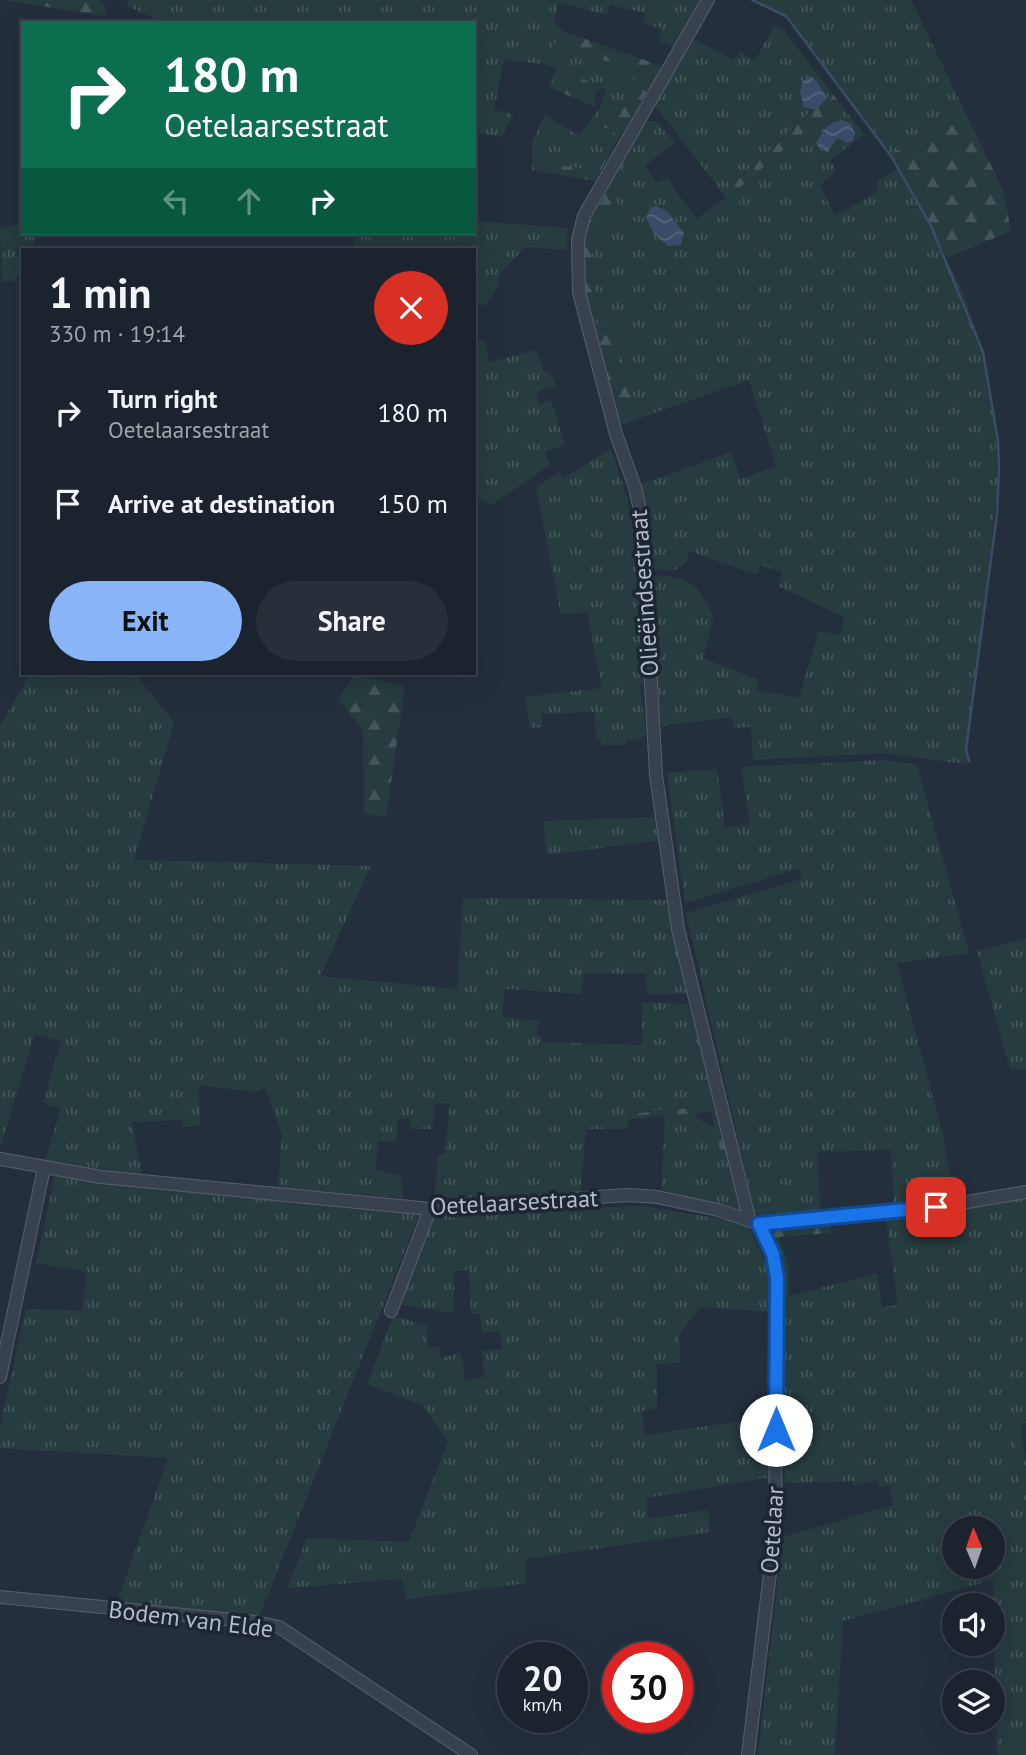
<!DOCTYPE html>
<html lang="en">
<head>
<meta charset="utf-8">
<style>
  :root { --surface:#1b232e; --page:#282f3a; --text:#f1f3f6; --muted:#a0a4aa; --line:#39404a; --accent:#8ab4f8 }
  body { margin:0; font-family:"PT Sans",sans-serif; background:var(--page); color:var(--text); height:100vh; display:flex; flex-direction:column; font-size:26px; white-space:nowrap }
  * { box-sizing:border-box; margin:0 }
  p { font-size:23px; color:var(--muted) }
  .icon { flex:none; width:38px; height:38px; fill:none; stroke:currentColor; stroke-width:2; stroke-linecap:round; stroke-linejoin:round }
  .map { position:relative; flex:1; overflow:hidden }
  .sheet { position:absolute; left:21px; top:248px; width:455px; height:427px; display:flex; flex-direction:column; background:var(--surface); border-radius:0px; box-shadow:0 7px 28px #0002,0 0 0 2px var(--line) }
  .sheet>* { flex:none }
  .banner { position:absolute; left:21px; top:21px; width:455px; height:214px; border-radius:0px; box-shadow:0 7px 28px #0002,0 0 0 2px var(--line); background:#0b6e4f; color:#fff; overflow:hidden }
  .needle { width:46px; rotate:358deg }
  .buttons { position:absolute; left:942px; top:1516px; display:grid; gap:14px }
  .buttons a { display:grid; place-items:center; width:63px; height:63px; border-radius:50%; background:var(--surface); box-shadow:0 7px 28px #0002,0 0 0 2px var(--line); font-size:35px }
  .speed { position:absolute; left:497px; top:1642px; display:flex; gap:14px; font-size:35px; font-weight:700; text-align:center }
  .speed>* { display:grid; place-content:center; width:91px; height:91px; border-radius:50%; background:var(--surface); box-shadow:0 7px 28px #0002,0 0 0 2px var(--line); line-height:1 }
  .speed small { font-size:18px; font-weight:400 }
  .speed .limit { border:10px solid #d22; background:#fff; color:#111 }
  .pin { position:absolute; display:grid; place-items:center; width:60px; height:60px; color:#fff; margin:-30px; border-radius:14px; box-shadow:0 4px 10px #0006 }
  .me { position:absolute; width:77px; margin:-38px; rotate:0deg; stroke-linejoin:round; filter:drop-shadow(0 0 5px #0008) }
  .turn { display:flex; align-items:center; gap:24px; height:147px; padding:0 28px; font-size:32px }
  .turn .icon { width:91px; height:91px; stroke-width:2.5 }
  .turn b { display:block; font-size:49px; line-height:60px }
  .lanes { display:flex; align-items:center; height:66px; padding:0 28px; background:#0003; justify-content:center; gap:35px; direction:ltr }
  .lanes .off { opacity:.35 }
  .round { display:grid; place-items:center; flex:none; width:74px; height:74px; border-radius:37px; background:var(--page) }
  .summary { display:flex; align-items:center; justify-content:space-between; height:119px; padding:0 28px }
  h1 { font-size:42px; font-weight:600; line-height:52px }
  .primary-button { display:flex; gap:14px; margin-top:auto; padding:14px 28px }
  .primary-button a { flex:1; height:80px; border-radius:42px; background:var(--accent); color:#111; font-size:28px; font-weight:600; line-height:80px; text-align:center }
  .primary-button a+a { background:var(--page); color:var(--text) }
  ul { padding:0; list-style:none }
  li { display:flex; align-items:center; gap:21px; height:91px; padding:0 28px }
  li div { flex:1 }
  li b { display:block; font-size:26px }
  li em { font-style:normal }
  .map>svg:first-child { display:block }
  .grass { fill:url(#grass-tufts); fill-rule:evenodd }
  .forest { fill:url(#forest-firs); fill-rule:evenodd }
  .water { fill:url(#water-waves) }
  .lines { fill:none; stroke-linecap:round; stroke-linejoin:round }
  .stream { stroke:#394c67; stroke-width:2.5 }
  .minor-casing { stroke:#565f6c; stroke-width:14 }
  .minor { stroke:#38414e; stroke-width:12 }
  .route-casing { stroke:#114b97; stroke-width:18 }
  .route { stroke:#1a73e8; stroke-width:12 }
  .labels { text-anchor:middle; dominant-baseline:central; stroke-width:7; stroke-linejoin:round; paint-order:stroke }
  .street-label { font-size:24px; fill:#b4bcc9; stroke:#1d2633 }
</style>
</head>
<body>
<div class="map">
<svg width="1026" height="1755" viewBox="0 0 1026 1755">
  <defs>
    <pattern id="grass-tufts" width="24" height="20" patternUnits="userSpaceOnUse" patternTransform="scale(1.75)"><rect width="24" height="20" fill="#263c3f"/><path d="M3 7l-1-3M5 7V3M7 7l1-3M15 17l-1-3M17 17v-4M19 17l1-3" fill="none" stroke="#435659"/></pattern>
    <pattern id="forest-firs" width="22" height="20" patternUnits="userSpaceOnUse" patternTransform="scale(1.75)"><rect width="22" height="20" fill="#263c3f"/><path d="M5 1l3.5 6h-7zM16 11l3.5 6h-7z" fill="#435659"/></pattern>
    <pattern id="water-waves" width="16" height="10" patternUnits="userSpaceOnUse" patternTransform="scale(1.75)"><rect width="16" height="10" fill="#394c67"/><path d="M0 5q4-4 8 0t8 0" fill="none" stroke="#53647b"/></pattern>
  </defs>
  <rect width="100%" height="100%" fill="#242f3e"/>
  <g class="grass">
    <polygon points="128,0 700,0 673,47 659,41 661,28 643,24 645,13 610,5 607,15 559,3 554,20 562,31 544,64 504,60 494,110 513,114 502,137 474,133 474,23 165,23 127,6"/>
    <polygon points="751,0 911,0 968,118 891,153 791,21"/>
    <path d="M774,26L784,31L832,93L827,98L816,80L803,81C800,93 797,106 812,110L723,194L655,105L694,39L733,60L741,52L755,61Z"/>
    <polygon points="566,47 638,72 615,114 606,116 599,111 598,124 621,136 615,145 609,140 593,170 532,162 532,142 545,115 579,136 601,106 606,90 557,67"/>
    <path d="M843,108L864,134L830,160L836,171L820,185L835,216L877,192L878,180L900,167L964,295L984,355L996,431L997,491L966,764L882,753L753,760L751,727L734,728L732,717L661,726L651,575C692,578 694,580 714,616L703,658L759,680L757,690L799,698L819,631L840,635L844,617L778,586L782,572L760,565L757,575L689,551L686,563L673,571L650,569L639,485L731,452L741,479L776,466L749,380L640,418L619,350L633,338L588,324L585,314L597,312L590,233L618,203L605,189L645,122L656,121L675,143L644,166L657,183L667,178L696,219L726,198L738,214L739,187L831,110ZM656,206L684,233L681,245C663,240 654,236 646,218L650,208Z"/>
    <polygon points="474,221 568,228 566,250 525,247 500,274 498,287 485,305 474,305 474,250 352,250 355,233 474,233"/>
    <polygon points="23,223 23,233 37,233 33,244 15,248 17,255 23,254 23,269 14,281 2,282 0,228"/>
    <polygon points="474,340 485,340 489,362 536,350 543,369 555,379 555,387 540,390 536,396 540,404 551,400 565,444 545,452 550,465 491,505 474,496"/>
    <polygon points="611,449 627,498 634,536 643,683 640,684 646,733 641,739 626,741 626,745 602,745 601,740 596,740 595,712 542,714 542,727 530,728 525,697 602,688 587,612 561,615 536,488 559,472 563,478"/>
    <polygon points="30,674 136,674 174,723 134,860 371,866 320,976 457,989 463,898 669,900 686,994 647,994 646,974 584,973 581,994 505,989 502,1017 539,1021 536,1032 544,1042 642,1045 642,1002 688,1004 717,1105 629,1113 628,1129 586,1129 580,1196 434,1201 438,1155 445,1154 450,1103 435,1104 432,1129 410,1129 410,1119 398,1118 396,1142 378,1141 376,1170 401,1176 403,1198 278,1188 282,1134 265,1088 257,1092 199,1085 200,1126 183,1127 182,1120 132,1122 142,1175 45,1161 61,1108 43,1103 61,1041 35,1034 0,1149 0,726"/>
    <polygon points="883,760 917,765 969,953 897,963 944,1138 952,1197 894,1206 891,1150 817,1152 821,1213 759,1214 755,1212 686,913 802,879 798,869 685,903 667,773 717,769 725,828 750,824 741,767"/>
    <polygon points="658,817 661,840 547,855 543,821"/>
    <polygon points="1026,939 1026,1069 1010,1069 977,951"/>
    <polygon points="696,1113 695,1117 713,1128 715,1123 722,1157 730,1157 742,1210 661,1195 665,1116"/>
    <polygon points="55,1175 278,1201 420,1213 259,1617 117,1602 168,1458 0,1448 0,1427 26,1309 82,1311 87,1272 36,1263"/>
    <path d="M1026,1198V1415L1013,1419L1012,1429L1026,1520V1755H997L993,1580L843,1621L835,1755H758L783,1537L893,1505L889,1485L880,1487L877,1480L854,1486L853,1481L785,1483L781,1320L789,1313V1296L877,1273L882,1307L898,1305L886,1220ZM954,1528H992V1566H954Z"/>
    <polygon points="642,1206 746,1223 769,1271 770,1312 701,1307 679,1334 680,1363 657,1364 657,1408 642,1411 645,1435 770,1417 772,1477 646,1498 648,1519 708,1510 710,1532 526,1559 526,1583 407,1599 402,1579 287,1588 307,1538 409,1542 448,1441 422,1405 367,1384 393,1316 427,1325 428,1347 439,1347 440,1358 461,1353 465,1380 484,1377 482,1351 502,1349 500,1331 482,1333 480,1314 471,1313 469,1270 454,1271 454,1310 451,1313 398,1304 435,1212"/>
  </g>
  <g class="forest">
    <polygon points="3,0 98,0 107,8 105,16"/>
    <path d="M562,31L662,66L621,136L598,124V108L549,87L557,68L544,64ZM566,47L638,72L614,114H601L595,105V92L602,88L557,67Z"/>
    <polygon points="832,93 843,108 830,110 740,187 739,215 723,194"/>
    <polygon points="968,118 1003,190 1011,231 947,258 891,153"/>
    <polygon points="609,140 615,145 595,181 532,170 532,162 593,170"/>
    <polygon points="605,189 618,203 590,233 597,312 585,314 583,225"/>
    <polygon points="604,322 633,338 619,350 640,418 620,425 588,324"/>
    <polygon points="355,675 405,686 386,817 364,814 363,730 338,699"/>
    <polygon points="717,1105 730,1157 722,1157 711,1112 629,1119 629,1114"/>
    <polygon points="830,1224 831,1233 779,1237 789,1266 789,1313 781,1320 767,1230"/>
    <polygon points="1026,1415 1026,1423 1020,1427 1026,1463 1026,1520 1012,1429 1013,1419"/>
  </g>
  <g class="water">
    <polygon points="810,76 816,80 827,98 816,110 804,107 800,92 803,81"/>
    <path d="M841,120L851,124L855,134L853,141L847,143L837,138L828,152L820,150L816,143C824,132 826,123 841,120Z"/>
    <polygon points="656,206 667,211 684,233 681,245 668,246 653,232 646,218 650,208"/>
  </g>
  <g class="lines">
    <polyline class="stream" points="752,0 786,16 891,156 931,226 983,352 998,441 999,468 997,513 966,750 969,761"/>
    <g class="minor-casing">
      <g id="minor">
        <polyline points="708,0 584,216 578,240 579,292 616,434 635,487 642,519 656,775 678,929 749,1218"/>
        <polyline points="0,1159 101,1177 430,1209 628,1195 657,1197 718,1210 759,1224 914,1211 1026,1192"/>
        <polyline points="391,1311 430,1209"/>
        <polyline points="0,1377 44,1168"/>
        <polyline points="0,1597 255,1622 279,1627 471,1755"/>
        <polyline points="748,1755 775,1532 777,1278 773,1254 759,1224"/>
      </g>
    </g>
    <use href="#minor" class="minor"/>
  </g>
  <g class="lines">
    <g class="route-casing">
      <polyline id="route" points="776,1430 777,1278 773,1254 759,1224 936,1207"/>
    </g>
    <use href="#route" class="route"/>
  </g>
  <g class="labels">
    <g class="street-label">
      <text transform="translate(644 593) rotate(-94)">Olieëindsestraat</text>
      <text transform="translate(514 1202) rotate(-3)">Oetelaarsestraat</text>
      <text transform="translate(772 1530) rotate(-86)">Oetelaar</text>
      <text transform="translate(191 1619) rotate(7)">Bodem van Elde</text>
    </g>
  </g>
</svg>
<div class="buttons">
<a><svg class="needle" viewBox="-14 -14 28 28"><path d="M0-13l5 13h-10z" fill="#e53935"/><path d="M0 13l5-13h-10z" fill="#a0a4aa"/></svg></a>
<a><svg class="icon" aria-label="sound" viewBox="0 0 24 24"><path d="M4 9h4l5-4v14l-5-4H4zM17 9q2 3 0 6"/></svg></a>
<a><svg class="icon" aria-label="layers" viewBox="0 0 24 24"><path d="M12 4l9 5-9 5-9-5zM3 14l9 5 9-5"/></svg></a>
</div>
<div class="speed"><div>20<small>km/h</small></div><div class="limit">30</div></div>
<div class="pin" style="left:936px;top:1207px;background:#d93025"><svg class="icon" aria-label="arrive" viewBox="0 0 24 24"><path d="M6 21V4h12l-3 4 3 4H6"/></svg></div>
<svg class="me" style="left:776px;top:1430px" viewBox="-20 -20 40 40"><circle r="19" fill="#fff"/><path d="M0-13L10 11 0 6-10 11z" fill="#1a73e8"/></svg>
<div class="banner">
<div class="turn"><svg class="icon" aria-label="right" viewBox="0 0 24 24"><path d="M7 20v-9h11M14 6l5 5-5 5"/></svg><div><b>180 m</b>Oetelaarsestraat</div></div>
<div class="lanes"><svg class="icon off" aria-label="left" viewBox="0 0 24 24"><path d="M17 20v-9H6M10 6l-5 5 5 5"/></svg><svg class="icon off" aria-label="ahead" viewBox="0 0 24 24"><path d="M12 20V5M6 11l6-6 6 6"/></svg><svg class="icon" aria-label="right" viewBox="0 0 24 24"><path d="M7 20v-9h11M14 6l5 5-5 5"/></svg></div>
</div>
<section class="sheet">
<div class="summary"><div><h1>1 min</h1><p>330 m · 19:14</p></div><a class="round" style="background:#d93025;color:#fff"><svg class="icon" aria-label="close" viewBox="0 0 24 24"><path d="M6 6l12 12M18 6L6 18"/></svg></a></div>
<ul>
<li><svg class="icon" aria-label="right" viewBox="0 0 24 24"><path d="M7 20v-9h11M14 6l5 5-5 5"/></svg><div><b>Turn right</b><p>Oetelaarsestraat</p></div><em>180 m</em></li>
<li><svg class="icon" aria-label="arrive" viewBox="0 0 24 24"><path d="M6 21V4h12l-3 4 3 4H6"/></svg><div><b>Arrive at destination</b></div><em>150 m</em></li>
</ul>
<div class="primary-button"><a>Exit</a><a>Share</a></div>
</section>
</div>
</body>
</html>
